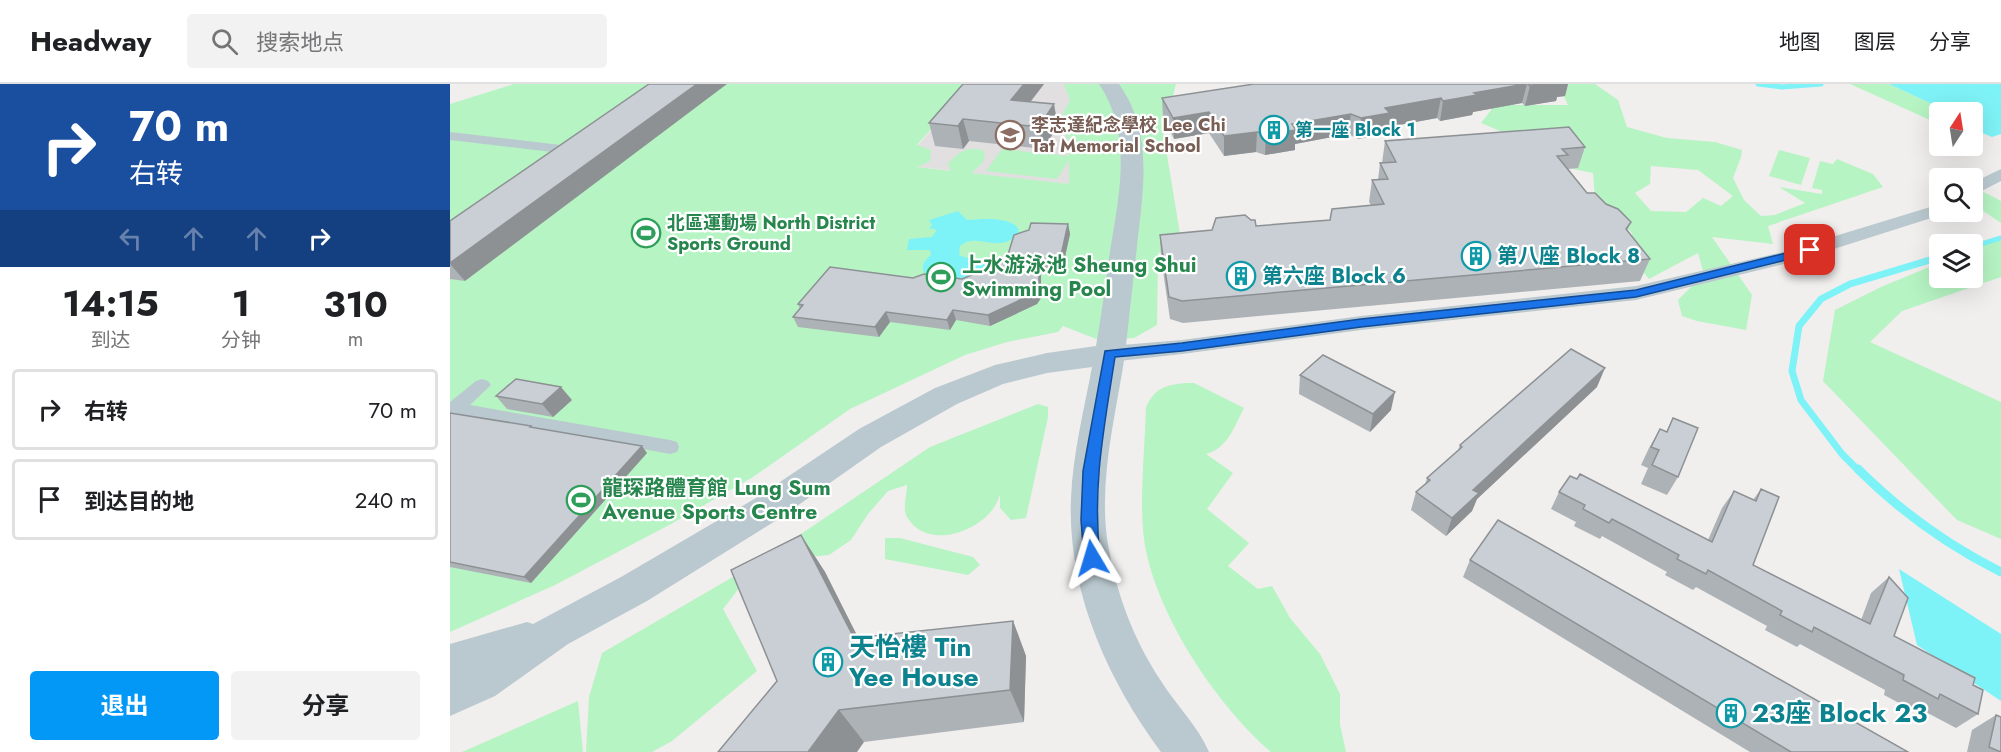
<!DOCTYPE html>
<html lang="zh">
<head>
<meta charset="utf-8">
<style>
  :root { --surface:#fff; --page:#f2f2f2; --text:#202124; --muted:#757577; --line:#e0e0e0; --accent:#0398f6 }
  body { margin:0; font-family:Jost,"Noto Sans SC",sans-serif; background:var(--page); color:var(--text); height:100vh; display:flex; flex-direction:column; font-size:22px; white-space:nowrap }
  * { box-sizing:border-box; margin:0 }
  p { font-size:20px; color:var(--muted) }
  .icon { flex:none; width:33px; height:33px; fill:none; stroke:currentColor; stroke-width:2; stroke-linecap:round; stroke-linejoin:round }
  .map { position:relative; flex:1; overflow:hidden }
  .panel { display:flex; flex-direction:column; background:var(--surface); width:450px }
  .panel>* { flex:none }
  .guide { background:#1a4fa0; color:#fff; overflow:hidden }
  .needle { width:39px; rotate:12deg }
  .fabs { position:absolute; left:1479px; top:18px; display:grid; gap:12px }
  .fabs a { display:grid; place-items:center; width:54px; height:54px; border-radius:6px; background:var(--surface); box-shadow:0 6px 24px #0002; font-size:30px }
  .pin { position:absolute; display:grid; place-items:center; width:51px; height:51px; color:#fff; margin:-26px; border-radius:12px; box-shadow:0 3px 9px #0006 }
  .me { position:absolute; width:66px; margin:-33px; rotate:353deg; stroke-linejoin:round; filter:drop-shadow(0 0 4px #0008) }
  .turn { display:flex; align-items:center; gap:21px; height:126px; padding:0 30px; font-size:27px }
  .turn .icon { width:78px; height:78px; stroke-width:2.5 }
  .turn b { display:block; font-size:42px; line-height:51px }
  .lanes { display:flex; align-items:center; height:57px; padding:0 30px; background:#0003; justify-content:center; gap:30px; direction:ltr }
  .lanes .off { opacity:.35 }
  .eta { display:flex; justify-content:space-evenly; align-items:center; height:102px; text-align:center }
  .eta b { font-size:36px; font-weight:700; line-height:42px }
  .action { display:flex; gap:12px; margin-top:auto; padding:12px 30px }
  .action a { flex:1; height:69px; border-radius:6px; background:var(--accent); color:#fff; font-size:24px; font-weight:700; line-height:69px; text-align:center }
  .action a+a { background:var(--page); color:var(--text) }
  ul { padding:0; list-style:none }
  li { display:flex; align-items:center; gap:18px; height:81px; margin:0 12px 9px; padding:0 18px; border:3px solid var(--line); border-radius:6px }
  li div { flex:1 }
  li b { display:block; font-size:22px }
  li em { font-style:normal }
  header { display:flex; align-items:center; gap:36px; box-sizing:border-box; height:84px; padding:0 30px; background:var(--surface); border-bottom:2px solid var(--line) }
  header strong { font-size:28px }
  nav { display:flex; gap:33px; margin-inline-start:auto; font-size:21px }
  .search { width:420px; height:54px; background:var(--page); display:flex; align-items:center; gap:15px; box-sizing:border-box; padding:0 21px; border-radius:6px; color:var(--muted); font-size:22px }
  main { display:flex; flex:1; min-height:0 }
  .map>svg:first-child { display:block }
  .education { fill:#e2dfe0 }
  .green { fill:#b6f4c3; fill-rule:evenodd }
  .water { fill:#7ef3f7 }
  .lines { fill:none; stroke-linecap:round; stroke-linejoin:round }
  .stream-far2 { stroke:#7ef3f7; stroke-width:5 }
  .stream-far1 { stroke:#7ef3f7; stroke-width:7 }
  .stream { stroke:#7ef3f7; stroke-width:9 }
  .pedestrian { fill:#bac9cf; fill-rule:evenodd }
  .minor { fill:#bac9cf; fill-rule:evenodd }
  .tertiary { fill:#bac9cf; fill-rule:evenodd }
  .wall { fill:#adb2b6 }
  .shaded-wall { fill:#8d9194 }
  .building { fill:#c9cfd4; stroke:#8d9194; stroke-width:1.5 }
  .route { fill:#1a73e8; stroke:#114b97; stroke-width:1.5 }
  .labels { text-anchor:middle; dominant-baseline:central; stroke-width:4.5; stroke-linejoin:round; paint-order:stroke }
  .far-education-label { font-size:18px; font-weight:bold; fill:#785e54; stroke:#fff; text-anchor:start }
  .far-culture-label { font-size:18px; font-weight:bold; fill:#0d838f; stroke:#fff; text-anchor:start }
  .far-leisure-label { font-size:18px; font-weight:bold; fill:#27864d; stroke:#fff; text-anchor:start }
  .culture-label { font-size:21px; font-weight:bold; fill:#0d838f; stroke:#fff; text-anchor:start }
  .leisure-label { font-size:21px; font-weight:bold; fill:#27864d; stroke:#fff; text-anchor:start }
  .near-culture-label { font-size:26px; font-weight:bold; fill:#0d838f; stroke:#fff; text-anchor:start }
</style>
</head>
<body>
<header>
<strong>Headway</strong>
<div class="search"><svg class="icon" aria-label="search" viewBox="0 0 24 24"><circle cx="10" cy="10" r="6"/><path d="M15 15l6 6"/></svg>搜索地点</div>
<nav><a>地图</a><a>图层</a><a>分享</a></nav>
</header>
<main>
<section class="panel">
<div class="guide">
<div class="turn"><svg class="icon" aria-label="right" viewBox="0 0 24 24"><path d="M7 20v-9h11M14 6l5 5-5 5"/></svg><div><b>70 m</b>右转</div></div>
<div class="lanes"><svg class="icon off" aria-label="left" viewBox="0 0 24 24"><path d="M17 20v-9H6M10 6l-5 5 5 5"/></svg><svg class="icon off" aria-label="ahead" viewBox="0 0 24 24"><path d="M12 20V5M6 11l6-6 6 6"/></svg><svg class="icon off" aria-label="ahead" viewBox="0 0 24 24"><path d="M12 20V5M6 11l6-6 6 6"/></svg><svg class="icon" aria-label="right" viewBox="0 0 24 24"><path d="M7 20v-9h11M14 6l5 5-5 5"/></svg></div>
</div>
<div class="eta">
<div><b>14:15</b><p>到达</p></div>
<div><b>1</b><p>分钟</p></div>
<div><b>310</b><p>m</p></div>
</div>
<ul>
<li><svg class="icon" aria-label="right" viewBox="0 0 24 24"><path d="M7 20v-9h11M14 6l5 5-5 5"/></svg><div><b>右转</b></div><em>70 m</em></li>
<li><svg class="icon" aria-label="arrive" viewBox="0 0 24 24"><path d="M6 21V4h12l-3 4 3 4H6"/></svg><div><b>到达目的地</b></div><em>240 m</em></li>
</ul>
<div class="action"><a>退出</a><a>分享</a></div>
</section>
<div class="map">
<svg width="1551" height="668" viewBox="0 0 1551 668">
  <rect width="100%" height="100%" fill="#f1eeee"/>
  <polygon class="education" points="513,0 626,0 652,104 451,81 515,7"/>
  <g class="green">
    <path d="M64,0H513L515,7L467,61L481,66L480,77L467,83L501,87L498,80C508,68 519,61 534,67C537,78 528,83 521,89L619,100V76L607,95L536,87L552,65L618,72L622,63L609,38L620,16L614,0H726L721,19L711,35L732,162L708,169L707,241L684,254L649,256L613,242L608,248L557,258L515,271L400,325L303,393L221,440L105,501L0,548V20Z"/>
    <path d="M1108,0H1145L1168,16L1177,43L1217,54L1265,58L1292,66L1291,73L1283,94L1294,116L1311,132L1325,131L1355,119L1329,103L1372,110V106L1362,104L1370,77L1383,80L1387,75L1423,90L1433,103L1318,142L1323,160L1262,153L1302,211L1296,246L1247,237L1232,232L1228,216L1254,190L1248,169L1199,195L1176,167L1182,149L1145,114L1143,89L1089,78L1081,60L1031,39L1045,21H1118ZM1201,82L1248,86L1283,112L1271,122L1253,114L1236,128L1201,127L1185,109L1200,100Z"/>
    <polygon points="1400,0 1439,0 1482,20 1490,28 1489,40"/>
    <polygon points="1329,66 1360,74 1351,101 1319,92"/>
    <polygon points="1522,102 1551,117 1551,139 1523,120"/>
    <polygon points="1551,153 1551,193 1452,227 1420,258 1551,318 1551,455 1507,436 1373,297 1385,226 1431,203 1489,179 1490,194 1522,194 1523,165"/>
    <path d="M735,299H744L794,324C784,343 778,364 756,370L783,389L757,425L799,459L778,482L808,505L822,502L840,534L870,570L890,610V640L896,668H821C765,620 699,521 693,446C690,409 695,361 696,323C706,303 714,302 735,299Z"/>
    <path d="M588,320L598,323V333L576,434L561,436L550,424V410C542,445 478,470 457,433C452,424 457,411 457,401L438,407L418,430L401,456L379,471L311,477L480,363Z"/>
    <polygon points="435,454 450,454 523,473 530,481 518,491 435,475"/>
    <polygon points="288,490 293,499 273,525 307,587 222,657 202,668 136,668 139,613 152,569"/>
    <polygon points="128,617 133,668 12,668"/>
  </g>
  <g class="water">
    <polygon points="1439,0 1551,0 1551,50 1542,53 1523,45 1522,28 1490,28 1482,20"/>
    <path d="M508,127L517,136C531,135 558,132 568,144L569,149C549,172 528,147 510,162L509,171C520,177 532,171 543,178L544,182L521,196L475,190C470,182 474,177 481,171L480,166H457L459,155L482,153L487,146L479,144L482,141L479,136Z"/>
    <polygon points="1449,485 1551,550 1551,617 1467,561"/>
  </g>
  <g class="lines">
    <g class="stream-far2">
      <polyline points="1308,0 1332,3 1371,0"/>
      <polyline points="1522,163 1551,154"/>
    </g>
    <polyline class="stream-far1" points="1409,387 1392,370 1351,316 1342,287 1349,242 1371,215 1400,200 1490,173"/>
    <path class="stream" d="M1408,385C1449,426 1499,462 1551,488"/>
    <g class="pedestrian">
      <polygon points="0,48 128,63 134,67 128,71 0,56"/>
      <polygon points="32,295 38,297 41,301 20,321 220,356 227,358 229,363 227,368 220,370 0,330 0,318 26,297"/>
    </g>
    <g class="minor">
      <polygon points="1551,85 1551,97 1522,112 1522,99"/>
      <polygon points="1490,120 1490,128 1497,129 1346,177 1186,216 911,246 732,270 660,278 652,275 649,270 652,265 660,262 732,256 911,232 1186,202 1333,168"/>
    </g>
    <path class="tertiary" d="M649,0H669C704,49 693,106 687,162C683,198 679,234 675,270C666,331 649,392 657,454C665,506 682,553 711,597C726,621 748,642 759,668H711C657,595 617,506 621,414C623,369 634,326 642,283L597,289L553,300L507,320L431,363L330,434L197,517L118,560L45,612L0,632V560L77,538L83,540L171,493L306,414L409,345L485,304L545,281L597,269L646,262C652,228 656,195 661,161C670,106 682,49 649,0Z"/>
  </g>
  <g class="wall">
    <polygon points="594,0 580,18 608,42 593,65 519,57 513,65 485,62 479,39"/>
    <polygon points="804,0 1118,0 1115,12 1107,13 1106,17 1075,22 1072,19 1023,28 1022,31 990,37 987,34 938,43 937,50 908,55 898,50 845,60 845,66 815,71 806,68 774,72 759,49 724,55 713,34 712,14"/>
    <polygon points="935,57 1135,63 1128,84 1118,85 1137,109 1156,120 1181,138 1177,147 1200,175 1190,197 733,239 720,235 711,173 710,151 880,136 921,121 919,118 922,96 928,96 930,79 932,79"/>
    <polygon points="0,137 15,197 0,195"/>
    <polygon points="618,140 620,150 611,191 591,190 591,214 587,220 540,242 506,236 500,246 440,238 429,253 348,243 343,233 350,225 348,220 463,194 512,195 556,177"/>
    <polygon points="850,291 941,326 920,348 849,310"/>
    <polygon points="1147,303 1027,415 1022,427 996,452 961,426 966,408 975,401 977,394 1008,366 1010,361"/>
    <polygon points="46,312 122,316 103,333 57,325"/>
    <polygon points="0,329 81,342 83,344 197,369 81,499 0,483"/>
    <polygon points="1223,334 1228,393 1217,411 1191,400 1198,384 1191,381 1199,364 1210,345 1216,348"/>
    <polygon points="1311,405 1303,481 1411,536 1421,509 1439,493 1444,552 1523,601 1528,630 1506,644 1472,626 1468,629 1434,611 1435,606 1350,560 1347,563 1315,546 1317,542 1246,503 1243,506 1215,491 1217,488 1152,452 1150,455 1124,442 1126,438 1101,425 1109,408 1258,456 1272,424 1284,407 1303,416"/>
    <polygon points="351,451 375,488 408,554 563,537 576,572 574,638 414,658 327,597"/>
    <polygon points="1020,476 1458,668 1300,668 1013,493"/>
    <polygon points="1546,631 1551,668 1517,668 1522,646"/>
  </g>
  <g class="shaded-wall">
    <polygon points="247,0 277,0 15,197 0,180 0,179"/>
    <polygon points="574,0 594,0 565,38 561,16"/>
    <polygon points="1077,0 1072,19 1023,28 1022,31 990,37 993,17 1024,9"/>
    <polygon points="1094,0 1118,0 1115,12 1107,13 1106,17 1075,22 1080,2"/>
    <polygon points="991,14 987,34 938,43 937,50 908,55 911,34 935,24"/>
    <polygon points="604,20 608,42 593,65 589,43"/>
    <polygon points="759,28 759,49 724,55 723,34"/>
    <polygon points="901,30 898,50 845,60 845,66 815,71 816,50 842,40"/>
    <polygon points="513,35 519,57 513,65 508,42"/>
    <polygon points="807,48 806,68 774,72 774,52"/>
    <polygon points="618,140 620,150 611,191 609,180"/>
    <polygon points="589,180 591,190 591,214 587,220 540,242 538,231"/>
    <polygon points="503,226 506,236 500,246 497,236"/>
    <polygon points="436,228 440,238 429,253 425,243"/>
    <polygon points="1155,284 1147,303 1027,415 1022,427 996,452 1002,434 1023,406"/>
    <polygon points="111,303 122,316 103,333 92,320"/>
    <polygon points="945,308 941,326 920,348 923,330"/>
    <polygon points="192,362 197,369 81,499 74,493"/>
    <polygon points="351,451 375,488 426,589 404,554"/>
    <polygon points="563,537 576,572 574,638 560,606"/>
    <polygon points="389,626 414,658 407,668 358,668"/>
  </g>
  <g class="building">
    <polygon points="199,0 247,0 0,179 0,137"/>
    <polygon points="513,0 574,0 561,16 604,20 589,43 513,35 508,42 479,39"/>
    <polygon points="804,0 1075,0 1024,9 1027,11 993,17 991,14 935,24 940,29 911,34 901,30 842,40 846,46 816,50 807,48 774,52 759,28 723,34 712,14"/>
    <polygon points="1078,0 1095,0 1080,2"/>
    <polygon points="1119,43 1135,63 1112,65 1118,71 1107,72 1137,109 1145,109 1156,120 1168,125 1181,138 1176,145 1200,175 732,217 719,213 710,151 762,146 766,134 795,131 801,136 805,136 806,142 880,136 882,125 934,120 922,96 938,95 930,79 946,78 935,57"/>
    <polygon points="581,139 618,140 609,180 589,180 589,204 585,209 538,231 503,226 497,236 436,228 425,243 343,233 353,221 348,220 380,183 463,194 474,190 512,195 556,177 564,151 579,146"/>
    <polygon points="1121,265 1155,284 1023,406 1029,409 1002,434 966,408 980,396 977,394 1012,363 1010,361"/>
    <polygon points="873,271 945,308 923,330 850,291"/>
    <polygon points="66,295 111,303 92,320 46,312"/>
    <polygon points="0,329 81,342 80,343 192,362 74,493 0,478"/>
    <polygon points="1223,334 1248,344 1228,393 1202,381 1209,366 1201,363 1210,345 1217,348"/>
    <polygon points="1130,390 1262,458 1284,407 1306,417 1311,405 1329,413 1303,481 1420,540 1439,493 1458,514 1444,552 1525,594 1523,601 1533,606 1528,630 1490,610 1488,615 1453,596 1454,591 1418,572 1364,543 1362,548 1330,531 1332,527 1258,486 1256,490 1227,475 1229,471 1183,446 1162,435 1159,439 1133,425 1135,421 1109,408 1120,392 1127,395"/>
    <polygon points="1048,436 1458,668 1341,668 1020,476"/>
    <polygon points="351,451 404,554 563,537 560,606 389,626 358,668 268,668 327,597 281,486"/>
    <polygon points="1546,631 1551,633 1551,668 1539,663"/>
  </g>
  <path class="route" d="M1360,163L1365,166L1364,169L1186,213L911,243L732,267L665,273C654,344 642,402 650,474L648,479L642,481L636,479L634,474L631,436L633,387L655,267L732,259L911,235L1186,206Z"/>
  <defs>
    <g id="building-ring" transform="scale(1.5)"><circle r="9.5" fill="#fff" stroke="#0f9aa8" stroke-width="1.5"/><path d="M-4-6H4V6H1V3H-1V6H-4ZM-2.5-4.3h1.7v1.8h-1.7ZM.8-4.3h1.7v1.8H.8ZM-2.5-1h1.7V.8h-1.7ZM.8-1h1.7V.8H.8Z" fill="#0f9aa8"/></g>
    <g id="school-ring" transform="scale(1.5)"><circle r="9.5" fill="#fff" stroke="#8d6e63" stroke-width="1.5"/><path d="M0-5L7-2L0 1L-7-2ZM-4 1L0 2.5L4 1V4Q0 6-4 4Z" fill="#8d6e63"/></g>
    <g id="stadium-ring" transform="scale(1.5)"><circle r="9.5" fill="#fff" stroke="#2e9e5b" stroke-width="1.5"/><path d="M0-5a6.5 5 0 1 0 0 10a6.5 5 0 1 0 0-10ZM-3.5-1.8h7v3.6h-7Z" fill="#2e9e5b"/></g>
  </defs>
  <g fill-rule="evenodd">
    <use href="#building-ring" x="824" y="46"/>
    <use href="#school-ring" x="560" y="51"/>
    <use href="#stadium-ring" x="196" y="149"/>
    <use href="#building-ring" x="1026" y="172"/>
    <use href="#building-ring" x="791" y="192"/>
    <use href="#stadium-ring" x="491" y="193"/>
    <use href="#stadium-ring" x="131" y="416"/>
    <use href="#building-ring" x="378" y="578"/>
    <use href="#building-ring" x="1281" y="629"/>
  </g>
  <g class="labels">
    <g class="far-education-label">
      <text x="581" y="41">李志達紀念學校 Lee Chi<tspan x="581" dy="21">Tat Memorial School</tspan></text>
    </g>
    <g class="far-culture-label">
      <text x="845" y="46">第一座 Block 1</text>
    </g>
    <g class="far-leisure-label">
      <text x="217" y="139">北區運動場 North District<tspan x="217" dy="21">Sports Ground</tspan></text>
    </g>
    <g class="culture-label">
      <text x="1047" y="172">第八座 Block 8</text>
      <text x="812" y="192">第六座 Block 6</text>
    </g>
    <g class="leisure-label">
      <text x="512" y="181">上水游泳池 Sheung Shui<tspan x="512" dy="24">Swimming Pool</tspan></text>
      <text x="152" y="404">龍琛路體育館 Lung Sum<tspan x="152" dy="24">Avenue Sports Centre</tspan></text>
    </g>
    <g class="near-culture-label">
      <text x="399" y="563">天怡樓 Tin<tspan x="399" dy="30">Yee House</tspan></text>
      <text x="1302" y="629">23座 Block 23</text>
    </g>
  </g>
</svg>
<div class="fabs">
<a><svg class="needle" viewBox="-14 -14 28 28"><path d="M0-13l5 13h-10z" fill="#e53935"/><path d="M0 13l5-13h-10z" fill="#757577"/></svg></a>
<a><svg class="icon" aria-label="search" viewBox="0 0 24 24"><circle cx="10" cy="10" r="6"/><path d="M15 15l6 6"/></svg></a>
<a><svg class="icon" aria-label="layers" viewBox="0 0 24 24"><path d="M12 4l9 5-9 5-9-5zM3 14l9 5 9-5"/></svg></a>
</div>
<div class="pin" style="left:1360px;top:166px;background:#d93025"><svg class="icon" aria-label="arrive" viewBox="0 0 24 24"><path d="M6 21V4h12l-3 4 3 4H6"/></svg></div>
<svg class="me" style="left:642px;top:474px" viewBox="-20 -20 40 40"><path d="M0-17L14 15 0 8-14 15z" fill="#1a73e8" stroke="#fff" stroke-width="4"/></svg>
</div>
</main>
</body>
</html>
